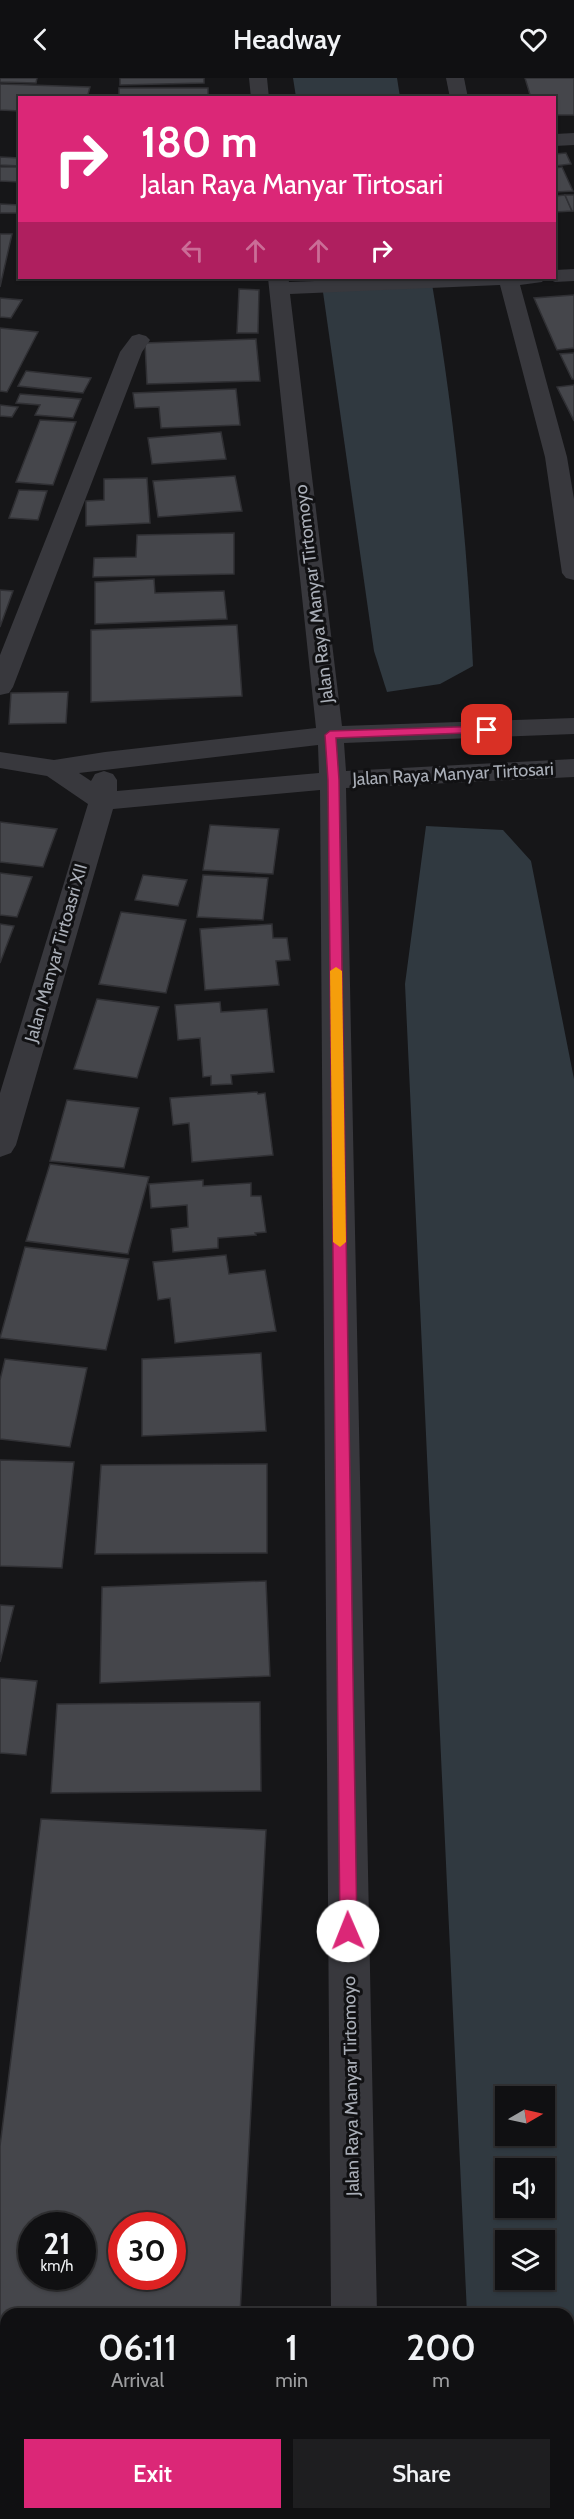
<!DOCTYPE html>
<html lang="en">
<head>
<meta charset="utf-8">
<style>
  :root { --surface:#101012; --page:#1e1e20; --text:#f1f3f6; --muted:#9c9d9f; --line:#303032; --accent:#db2777 }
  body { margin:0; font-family:Cabin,sans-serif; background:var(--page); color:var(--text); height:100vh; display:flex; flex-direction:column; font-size:22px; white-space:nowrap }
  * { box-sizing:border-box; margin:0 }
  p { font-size:20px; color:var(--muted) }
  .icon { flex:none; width:33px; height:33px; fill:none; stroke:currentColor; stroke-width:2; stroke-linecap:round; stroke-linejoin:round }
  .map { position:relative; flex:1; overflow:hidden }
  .details { position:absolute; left:0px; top:2230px; width:574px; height:212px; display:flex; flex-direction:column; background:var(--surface); border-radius:18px 18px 0 0; box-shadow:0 2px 4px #0004,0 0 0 2px var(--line) }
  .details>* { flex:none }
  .hud { position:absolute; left:18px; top:18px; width:538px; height:183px; border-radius:0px; box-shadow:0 2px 4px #0004,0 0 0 2px var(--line); background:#db2777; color:#fff; overflow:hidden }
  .needle { width:39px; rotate:81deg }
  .buttons { position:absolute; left:495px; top:2008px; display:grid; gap:12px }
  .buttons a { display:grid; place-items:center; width:60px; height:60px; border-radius:0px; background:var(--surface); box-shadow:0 2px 4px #0004,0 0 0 2px var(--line); font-size:30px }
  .speed { position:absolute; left:18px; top:2134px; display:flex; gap:12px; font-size:30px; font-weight:700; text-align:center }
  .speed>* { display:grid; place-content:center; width:78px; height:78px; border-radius:50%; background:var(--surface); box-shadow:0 2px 4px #0004,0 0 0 2px var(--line); line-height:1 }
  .speed small { font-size:15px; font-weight:400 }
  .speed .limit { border:9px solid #d22; background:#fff; color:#111 }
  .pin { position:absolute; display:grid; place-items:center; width:51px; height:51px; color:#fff; margin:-26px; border-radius:12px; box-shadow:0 3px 9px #0006 }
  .me { position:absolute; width:66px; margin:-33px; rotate:359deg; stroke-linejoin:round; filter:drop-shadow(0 0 4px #0008) }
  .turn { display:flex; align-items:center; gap:21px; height:126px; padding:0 24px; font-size:27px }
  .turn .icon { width:78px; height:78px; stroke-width:2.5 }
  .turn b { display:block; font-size:42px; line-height:51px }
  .lanes { display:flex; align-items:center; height:57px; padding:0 24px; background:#0003; justify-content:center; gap:30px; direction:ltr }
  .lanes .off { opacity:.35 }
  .eta { display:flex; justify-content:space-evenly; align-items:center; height:102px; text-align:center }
  .eta b { font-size:36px; font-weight:600; line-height:42px }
  .primary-button { display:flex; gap:12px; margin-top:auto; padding:12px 24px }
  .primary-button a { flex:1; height:69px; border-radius:0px; background:var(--accent); color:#fff; font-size:24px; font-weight:600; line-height:69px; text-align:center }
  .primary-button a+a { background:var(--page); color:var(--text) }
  header { display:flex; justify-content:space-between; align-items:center; height:78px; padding:0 24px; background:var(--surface); font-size:27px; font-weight:600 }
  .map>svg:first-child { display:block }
  .water { fill:#303940; fill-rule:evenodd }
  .building { fill:#45464b; stroke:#303034; stroke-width:1.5; fill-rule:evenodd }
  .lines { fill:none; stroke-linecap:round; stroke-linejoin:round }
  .street { fill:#38383d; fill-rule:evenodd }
  .route { fill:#db2777; stroke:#8e194d; stroke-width:1.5 }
  .slow { fill:#f59e0b }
  .labels { text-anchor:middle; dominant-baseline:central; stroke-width:6; stroke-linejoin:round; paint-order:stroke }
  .street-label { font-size:18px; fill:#a9aeb7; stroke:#111113 }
</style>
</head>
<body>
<header><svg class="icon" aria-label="back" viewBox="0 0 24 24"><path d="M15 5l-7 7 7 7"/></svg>Headway<svg class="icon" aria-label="heart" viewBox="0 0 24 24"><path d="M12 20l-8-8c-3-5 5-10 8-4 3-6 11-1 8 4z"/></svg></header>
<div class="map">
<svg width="574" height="2441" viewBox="0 0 574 2441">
  <rect width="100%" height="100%" fill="#161618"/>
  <g class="water">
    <polygon points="293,0 397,0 400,19 296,19"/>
    <path d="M321,200H431C453,329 467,457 473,588L440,606L387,614L374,573Z"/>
    <path d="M426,748L503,752L531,783L574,1001V2441H477V2436H568V2236H467L405,906ZM506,2019H544V2058H506ZM506,2091H544V2130H506ZM506,2163H544V2202H506Z"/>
  </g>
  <g class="building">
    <polygon points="0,0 37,0 36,5 0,4"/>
    <polygon points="120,0 204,0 204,5 120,7"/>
    <polygon points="525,0 574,0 574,37 555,37 555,20 531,20"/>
    <polygon points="0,6 90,9 87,20 20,20 20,33 0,32"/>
    <rect x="119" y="10" width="89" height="10"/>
    <polygon points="566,75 571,86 555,88 555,76"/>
    <polygon points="0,79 20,80 20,88 0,87"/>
    <polygon points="0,89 20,89 20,104 0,103"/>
    <polygon points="562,89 573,113 555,114 555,90"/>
    <polygon points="565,117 572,133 555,134 555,118"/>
    <polygon points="565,117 574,117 574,133 572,133"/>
    <polygon points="0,126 20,127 20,135 0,135"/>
    <polygon points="0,156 12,156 0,209"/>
    <polygon points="239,211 259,212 258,255 237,255"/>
    <polygon points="574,217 574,270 557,272 534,220"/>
    <polygon points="0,220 22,222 11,240 0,239"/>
    <polygon points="0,250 38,254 7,314 0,313"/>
    <polygon points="256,261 260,303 147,306 145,265"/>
    <polygon points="574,275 574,301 572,301 560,276"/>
    <polygon points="26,293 91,300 83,315 18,308"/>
    <polygon points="574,307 574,343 557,309"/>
    <polygon points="236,311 240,347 161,350 159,329 135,330 133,315"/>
    <polygon points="20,316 81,321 73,340 35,337 40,327 16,325"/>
    <polygon points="0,327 18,329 12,339 0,338"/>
    <polygon points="40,342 76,344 53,407 16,404"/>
    <polygon points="221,354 226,381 152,386 148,360"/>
    <polygon points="235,398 242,433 158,439 153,403"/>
    <polygon points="147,400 150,445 86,448 86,423 104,422 104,401"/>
    <polygon points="19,412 47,413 38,442 9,440"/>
    <polygon points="234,455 234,496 93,499 94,480 136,479 137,457"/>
    <polygon points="154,501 155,515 224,513 227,541 95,546 95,504"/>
    <polygon points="0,512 13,513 0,549"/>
    <polygon points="237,547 242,618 91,624 91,552"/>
    <polygon points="68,614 66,645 9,646 11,615"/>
    <polygon points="0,744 57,751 43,789 0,784"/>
    <polygon points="210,747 279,751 273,796 203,792"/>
    <polygon points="0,795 32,799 17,839 0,837"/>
    <polygon points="143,797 187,802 178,828 135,822"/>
    <polygon points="203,797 268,800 263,842 197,839"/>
    <polygon points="121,834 186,842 166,915 99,906"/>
    <polygon points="0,846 14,848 0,885"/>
    <polygon points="272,846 273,860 287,860 290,882 276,883 279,907 205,912 200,851"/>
    <polygon points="97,921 159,929 137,1000 74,991"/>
    <polygon points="220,924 221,934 267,931 274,994 231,997 232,1006 211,1007 211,998 203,999 200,960 178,962 175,927"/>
    <polygon points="257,1014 258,1016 265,1015 273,1077 192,1084 189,1045 173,1047 170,1020"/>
    <polygon points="67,1022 139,1030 124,1090 50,1083"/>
    <polygon points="50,1086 149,1099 128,1176 26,1163"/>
    <polygon points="203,1102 203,1108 251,1105 251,1118 261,1118 266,1154 255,1155 256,1157 218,1160 218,1170 173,1174 171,1151 188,1149 187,1127 151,1130 149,1106"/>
    <polygon points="25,1169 129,1181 106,1272 0,1260"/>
    <polygon points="226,1177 229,1196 265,1192 276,1253 175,1265 170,1220 158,1222 153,1184"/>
    <polygon points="261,1275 266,1353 142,1358 142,1281"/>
    <polygon points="5,1281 87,1290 70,1369 0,1361 0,1302"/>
    <polygon points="0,1382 74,1384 62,1490 0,1488"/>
    <polygon points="267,1386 267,1475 95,1476 101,1387"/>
    <polygon points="266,1503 270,1598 100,1605 102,1509"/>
    <polygon points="0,1527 14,1528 0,1584"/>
    <polygon points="0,1600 37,1603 26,1677 0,1675"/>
    <polygon points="260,1624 261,1713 51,1715 57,1626"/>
    <path d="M41,1741L266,1752L240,2236H6V2285L0,2284V2068ZM32,2148H82V2199H32ZM122,2148H172V2199H122Z"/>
    <polygon points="0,2424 6,2424 6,2436 214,2436 214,2441 0,2441"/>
  </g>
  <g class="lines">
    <g class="street">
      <polygon points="249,0 267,0 269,20 251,20"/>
      <polygon points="446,0 464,0 468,20 450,20"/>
      <polygon points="574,55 574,67 555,68 555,56"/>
      <polygon points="574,191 574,203 555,204 546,200 555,200 555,192"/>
      <path d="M268,200H288L289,204L392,200H545L542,204L520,207L567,379L574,421V502L566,500L562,495L545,379L500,207L290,216L342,648L574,640V656L344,665L346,693L574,681V699L346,710L377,2236H331L320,712L113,731L16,1067L11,1075L0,1079V1015L88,726L47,698L0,690V674L54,682L105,674L316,650ZM318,667L319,695L117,713V702L113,696L104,693L95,696L91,703L79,695Z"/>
      <polygon points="139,256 146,258 150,262 142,274 13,609 9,615 0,617 0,577 120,274 132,258"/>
      <rect x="332" y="2436" width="48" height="5"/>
    </g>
  </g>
  <polygon class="route" points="487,648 492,652 490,654 336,660 339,702 357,1853 354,1859 348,1861 342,1859 340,1853 328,702 325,657 330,653"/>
  <polygon class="slow" points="336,889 342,893 346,1164 340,1169 333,1164 330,893"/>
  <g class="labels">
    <g class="street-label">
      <text transform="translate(314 516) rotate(-97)">Jalan Raya Manyar Tirtomoyo</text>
      <text transform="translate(453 696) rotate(-3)">Jalan Raya Manyar Tirtosari</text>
      <text transform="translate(56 875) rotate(-74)">Jalan Manyar Tirtoasri XII</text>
      <text transform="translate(351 2008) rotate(-91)">Jalan Raya Manyar Tirtomoyo</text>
    </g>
  </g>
</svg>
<div class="buttons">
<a><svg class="needle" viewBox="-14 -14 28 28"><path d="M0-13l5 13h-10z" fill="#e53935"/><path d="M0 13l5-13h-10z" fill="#9c9d9f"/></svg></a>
<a><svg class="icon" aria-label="sound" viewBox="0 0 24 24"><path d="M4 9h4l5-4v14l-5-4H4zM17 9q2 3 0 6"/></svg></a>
<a><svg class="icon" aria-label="layers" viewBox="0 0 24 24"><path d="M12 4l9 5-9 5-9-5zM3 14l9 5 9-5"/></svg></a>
</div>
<div class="speed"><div>21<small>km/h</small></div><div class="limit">30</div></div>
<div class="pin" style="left:487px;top:652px;background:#d93025"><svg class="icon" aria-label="arrive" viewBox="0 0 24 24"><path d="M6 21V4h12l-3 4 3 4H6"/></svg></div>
<svg class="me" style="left:348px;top:1853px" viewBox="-20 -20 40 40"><circle r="19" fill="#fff"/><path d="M0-13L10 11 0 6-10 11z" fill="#db2777"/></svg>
<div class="hud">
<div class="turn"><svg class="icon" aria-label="right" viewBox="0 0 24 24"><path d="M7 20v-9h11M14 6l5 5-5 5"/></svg><div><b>180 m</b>Jalan Raya Manyar Tirtosari</div></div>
<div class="lanes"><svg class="icon off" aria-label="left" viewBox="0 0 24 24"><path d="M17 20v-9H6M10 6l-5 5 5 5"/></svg><svg class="icon off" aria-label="ahead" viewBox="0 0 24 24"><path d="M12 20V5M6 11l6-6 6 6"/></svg><svg class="icon off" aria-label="ahead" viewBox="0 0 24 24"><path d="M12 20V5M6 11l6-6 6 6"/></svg><svg class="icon" aria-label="right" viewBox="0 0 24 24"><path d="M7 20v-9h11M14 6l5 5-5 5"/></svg></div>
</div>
<section class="details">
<div class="eta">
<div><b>06:11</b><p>Arrival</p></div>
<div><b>1</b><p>min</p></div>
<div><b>200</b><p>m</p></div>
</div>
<div class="primary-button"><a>Exit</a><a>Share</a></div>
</section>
</div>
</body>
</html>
